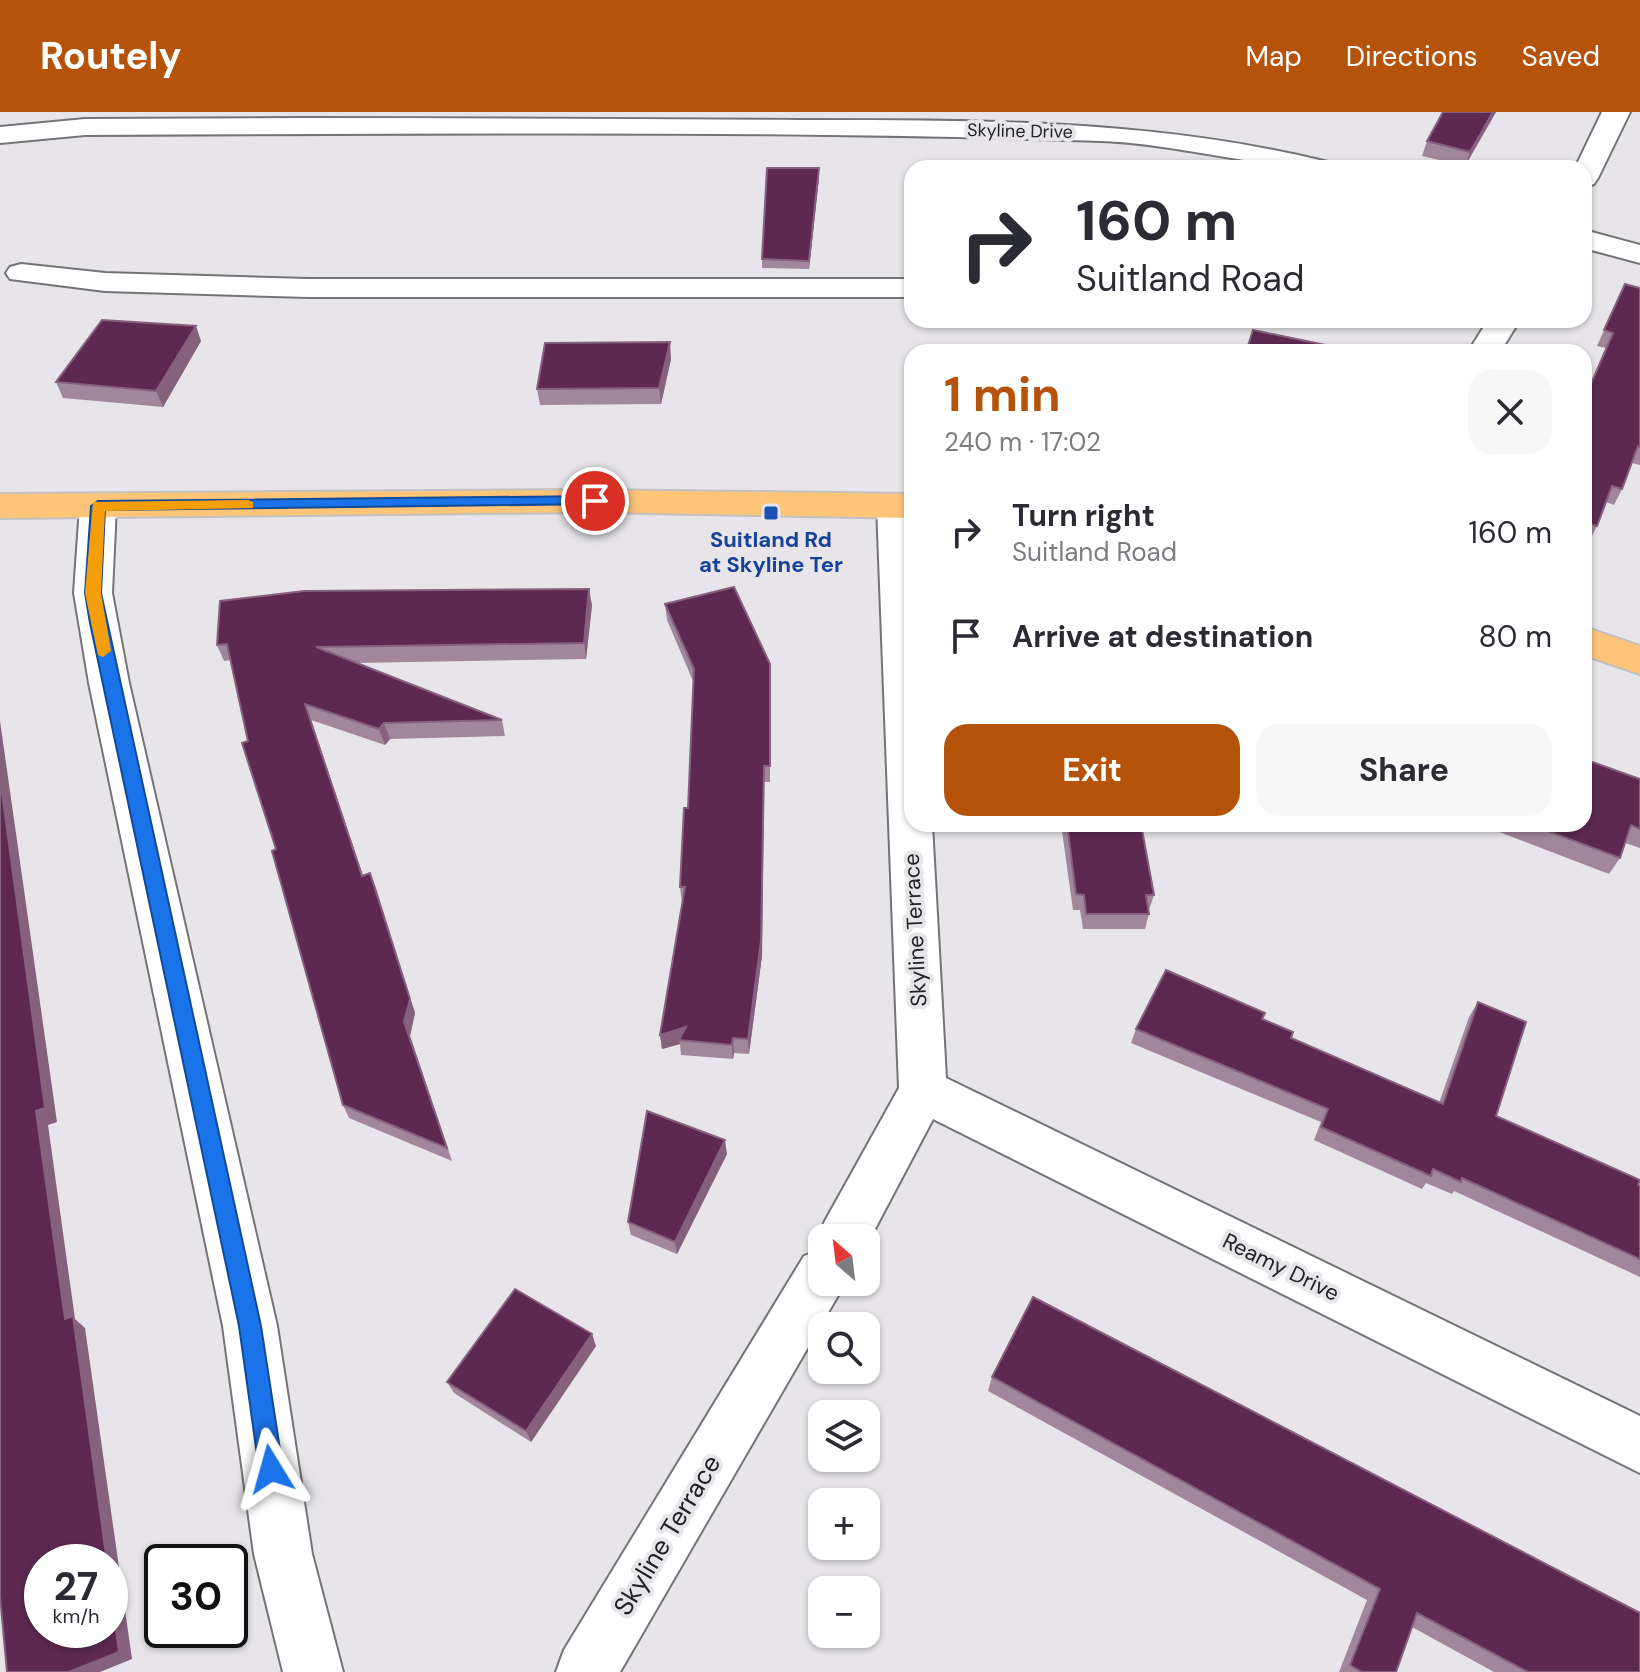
<!DOCTYPE html>
<html lang="en">
<head>
<meta charset="utf-8">
<style>
  :root { --surface:#fff; --page:#f7f7f7; --text:#2b2b33; --muted:#7c7c81; --accent:#b45309 }
  body { margin:0; font-family:"DM Sans",sans-serif; background:var(--page); color:var(--text); height:100vh; display:flex; flex-direction:column; font-size:30px; white-space:nowrap }
  * { box-sizing:border-box; margin:0 }
  p { font-size:26px; color:var(--muted) }
  .icon { flex:none; width:44px; height:44px; fill:none; stroke:currentColor; stroke-width:2; stroke-linecap:round; stroke-linejoin:round }
  .map { position:relative; flex:1; overflow:hidden }
  .sheet { position:absolute; left:904px; top:232px; width:688px; height:488px; display:flex; flex-direction:column; background:var(--surface); border-radius:24px; box-shadow:0 2px 6px #0004 }
  .sheet>* { flex:none }
  .hud { position:absolute; left:904px; top:48px; width:688px; height:168px; border-radius:24px; box-shadow:0 2px 6px #0004; background:#fff; color:var(--text); overflow:hidden }
  .needle { width:52px; rotate:332deg }
  .tools { position:absolute; left:808px; top:1112px; display:grid; gap:16px }
  .tools a { display:grid; place-items:center; width:72px; height:72px; border-radius:16px; background:var(--surface); box-shadow:0 2px 6px #0004; font-size:40px }
  .speed { position:absolute; left:24px; top:1432px; display:flex; gap:16px; font-size:40px; font-weight:700; text-align:center }
  .speed>* { display:grid; place-content:center; width:104px; height:104px; border-radius:50%; background:var(--surface); box-shadow:0 2px 6px #0004; line-height:1 }
  .speed small { font-size:20px; font-weight:400 }
  .speed .limit { border:4px solid #111; border-radius:12px; background:#fff; color:#111 }
  .pin { position:absolute; display:grid; place-items:center; width:68px; height:68px; color:#fff; margin:-34px; border:4px solid #fff; border-radius:50%; box-shadow:0 2px 8px #0007 }
  .me { position:absolute; width:88px; margin:-44px; rotate:352deg; stroke-linejoin:round; filter:drop-shadow(0 0 6px #0008) }
  .turn { display:flex; align-items:center; gap:28px; height:168px; padding:0 40px; font-size:36px }
  .turn .icon { width:104px; height:104px; stroke-width:2.5 }
  .turn b { display:block; font-size:56px; line-height:68px }
  .round { display:grid; place-items:center; flex:none; width:84px; height:84px; border-radius:24px; background:var(--page) }
  .headline { display:flex; align-items:center; justify-content:space-between; height:136px; padding:0 40px }
  h1 { font-size:48px; font-weight:700; line-height:60px; color:var(--accent) }
  .cta { display:flex; gap:16px; margin-top:auto; padding:16px 40px }
  .cta a { flex:1; height:92px; border-radius:24px; background:var(--accent); color:#fff; font-size:32px; font-weight:700; line-height:92px; text-align:center }
  .cta a+a { background:var(--page); color:var(--text) }
  ul { padding:0; list-style:none }
  li { display:flex; align-items:center; gap:24px; height:104px; padding:0 40px }
  li div { flex:1 }
  li b { display:block; font-size:30px }
  li em { font-style:normal }
  header { display:flex; align-items:center; gap:48px; box-sizing:border-box; height:112px; padding:0 40px; background:var(--accent); color:#fff }
  header strong { font-size:38px }
  nav { display:flex; gap:44px; margin-inline-start:auto; font-size:28px }
  .map>svg:first-child { display:block }
  .lines { fill:none; stroke-linecap:round; stroke-linejoin:round }
  .minor-casing { stroke:#747376; stroke-width:4 }
  .major-casing { stroke:#c1c1c1; stroke-width:4 }
  .minor { fill:#fff; fill-rule:evenodd }
  .major { fill:#fec579; fill-rule:evenodd }
  .wall { fill:#a2879c }
  .shaded-wall { fill:#86617e }
  .building { fill:#5d2950; stroke:#86617e; stroke-width:2 }
  .route { fill:#1a73e8; stroke:#114b97; stroke-width:2 }
  .slow { fill:#f59e0b }
  .transit-dot { fill:#1a4fb4; stroke:#e7e5e9; stroke-width:3 }
  .labels { text-anchor:middle; dominant-baseline:central; stroke-width:8; stroke-linejoin:round; paint-order:stroke }
  .far-street-label { font-size:18px; fill:#222123; stroke:#e7e5e9 }
  .transit-label { font-size:22px; font-weight:bold; fill:#164399; stroke:#e7e5e9 }
  .street-label { font-size:22px; fill:#222123; stroke:#e7e5e9 }
  .near-street-label { font-size:26px; fill:#222123; stroke:#e7e5e9 }
</style>
</head>
<body>
<header>
<strong>Routely</strong>
<nav><a>Map</a><a>Directions</a><a>Saved</a></nav>
</header>
<div class="map">
<svg width="1640" height="1560" viewBox="0 0 1640 1560">
  <rect width="100%" height="100%" fill="#e7e5e9"/>
  <g class="lines">
    <g class="minor-casing">
      <g id="minor">
        <polygon points="1602,0 1630,0 1598,66 1594,72 1584,75 1584,56 1575,56"/>
        <path d="M303,6C468,6 634,7 799,8C978,8 1153,7 1328,50L1332,56C1255,56 1179,32 1102,29C763,18 424,22 85,23L0,31V15L85,7Z"/>
        <polygon points="1584,118 1640,133 1640,151 1584,136"/>
        <polygon points="21,152 105,161 308,167 912,167 912,185 308,185 105,179 10,167 6,161 10,155"/>
        <polygon points="1488,208 1520,208 1500,240 1468,240"/>
        <polygon points="98,382 111,386 116,394 112,481 129,571 277,1214 312,1442 343,1560 283,1560 254,1442 223,1214 89,571 74,481 80,394 85,386"/>
        <polygon points="895,382 908,386 912,393 912,712 932,712 946,966 1640,1304 1640,1361 933,1007 866,1134 866,1126 822,1126 822,1137 817,1126 825,1109 899,976 877,394 882,386"/>
        <polygon points="822,1137 822,1170 845,1170 840,1180 620,1560 556,1560 564,1538 804,1144"/>
      </g>
    </g>
    <g class="major-casing">
      <g id="major">
        <polygon points="595,378 912,382 912,406 595,400 0,406 0,382"/>
        <polygon points="1584,515 1640,534 1640,562 1584,543"/>
      </g>
    </g>
    <use href="#minor" class="minor"/>
    <use href="#major" class="major"/>
  </g>
  <g class="wall">
    <polygon points="1443,0 1496,0 1465,54 1422,44 1427,29"/>
    <polygon points="819,65 809,157 762,156 762,147"/>
    <polygon points="1625,172 1640,176 1640,353 1632,351 1622,377 1614,393 1606,390 1597,414 1589,430 1584,428 1584,287 1606,236 1597,234"/>
    <polygon points="1152,208 1167,208 1165,212"/>
    <polygon points="201,229 163,295 63,286 56,270"/>
    <polygon points="671,247 661,292 540,293 537,277"/>
    <polygon points="665,492 770,568 770,670 764,670 762,844 749,942 734,941 733,947 681,943 680,932 662,937 660,923 683,790 682,790 680,775 688,696 693,569 667,508"/>
    <polygon points="592,493 586,547 356,551 502,608 505,624 390,627 385,633 311,608 363,764 370,761 376,776 415,901 410,924 452,1049 349,1006 343,993 248,629 231,548 224,549 217,533"/>
    <polygon points="1640,667 1640,736 1625,731 1620,746 1609,762 1494,718 1497,712 1584,712"/>
    <polygon points="1061,712 1141,712 1154,783 1149,798 1149,802 1145,817 1083,817 1080,798 1073,798"/>
    <polygon points="1478,890 1496,1004 1640,1074 1640,1165 1454,1079 1452,1082 1426,1071 1422,1077 1314,1028 1321,1010 1131,931 1136,917 1262,907 1291,926 1439,991 1469,905"/>
    <polygon points="727,1042 677,1142 631,1123 628,1110"/>
    <polygon points="596,1234 531,1330 454,1281 447,1270"/>
    <polygon points="992,1265 1640,1560 1494,1560 1412,1515 1396,1560 1339,1560 1367,1488 988,1279"/>
  </g>
  <g class="shaded-wall">
    <polygon points="1493,0 1496,0 1465,54 1470,40"/>
    <polygon points="819,56 819,65 809,157 809,149"/>
    <polygon points="196,214 201,229 163,295 156,279"/>
    <polygon points="670,230 671,247 661,292 659,276"/>
    <polygon points="589,477 592,493 586,547 584,531"/>
    <polygon points="305,592 311,608 368,779 362,764"/>
    <polygon points="0,609 57,1010 48,1013 75,1207 85,1216 132,1547 100,1560 69,1560 110,1475 110,1450 107,1450 65,1207 36,999 0,666"/>
    <polygon points="384,611 390,627 385,633 379,617"/>
    <polygon points="764,654 762,844 749,942 748,927"/>
    <polygon points="370,761 415,901 410,924 452,1049 404,910"/>
    <polygon points="686,915 679,928 680,932 662,937 660,923"/>
    <polygon points="733,926 734,941 733,947 732,933"/>
    <polygon points="725,1028 727,1042 677,1142 675,1130"/>
    <polygon points="592,1222 596,1234 531,1330 526,1319"/>
  </g>
  <g class="building">
    <polygon points="1443,0 1493,0 1470,40 1427,29"/>
    <polygon points="767,56 819,56 809,149 762,147"/>
    <polygon points="1625,172 1640,176 1640,335 1638,334 1622,377 1612,374 1597,414 1584,410 1584,288 1613,221 1604,218"/>
    <polygon points="102,208 196,214 156,279 56,270"/>
    <polygon points="1253,218 1345,237 1344,240 1246,240"/>
    <polygon points="670,230 659,276 537,277 545,231"/>
    <polygon points="734,475 770,552 770,654 764,654 761,829 748,927 733,926 732,933 679,928 686,915 660,923 685,775 680,775 684,696 688,696 694,557 665,492"/>
    <polygon points="589,477 584,531 316,535 502,608 384,611 379,617 305,592 362,764 370,761 410,887 404,910 447,1036 343,993 272,739 276,737 242,631 248,629 227,532 217,533 220,489 304,479"/>
    <polygon points="1584,647 1640,667 1640,717 1631,713 1620,746 1529,712 1584,712"/>
    <polygon points="0,666 45,996 36,999 65,1207 73,1204 107,1450 42,1450 42,1518 110,1518 110,1475 119,1540 69,1560 7,1560 0,1484"/>
    <polygon points="1067,712 1141,712 1154,783 1146,783 1149,802 1086,802 1084,783 1076,782"/>
    <polygon points="1166,858 1265,901 1262,907 1293,920 1291,926 1443,992 1478,890 1526,910 1496,1004 1640,1068 1638,1073 1640,1074 1640,1147 1462,1066 1461,1070 1433,1057 1431,1064 1321,1015 1328,997 1136,917"/>
    <polygon points="647,999 725,1028 675,1130 628,1110"/>
    <polygon points="515,1177 592,1222 526,1319 447,1270"/>
    <polygon points="1033,1185 1640,1501 1640,1560 1528,1560 1417,1501 1396,1560 1362,1560 1350,1553 1380,1477 992,1265"/>
  </g>
  <polygon class="route" points="595,384 603,389 601,392 105,398 101,481 261,1214 283,1357 279,1365 271,1368 263,1365 259,1357 239,1214 90,511 85,481 91,394 98,389"/>
  <polygon class="slow" points="248,388 253,390 253,396 105,399 101,481 111,539 103,545 98,543 85,481 93,390"/>
  <rect class="transit-dot" x="763" y="393" width="16" height="16" rx="4"/>
  <g class="labels">
    <g class="far-street-label">
      <text transform="translate(1020 19) rotate(1)">Skyline Drive</text>
    </g>
    <g class="transit-label">
      <text x="771" y="427">Suitland Rd<tspan x="771" dy="25">at Skyline Ter</tspan></text>
    </g>
    <g class="street-label">
      <text transform="translate(915 818) rotate(-93)">Skyline Terrace</text>
      <text transform="translate(1281 1155) rotate(26)">Reamy Drive</text>
    </g>
    <g class="near-street-label">
      <text transform="translate(667 1423) rotate(-59)">Skyline Terrace</text>
    </g>
  </g>
</svg>
<div class="tools">
<a><svg class="needle" viewBox="-14 -14 28 28"><path d="M0-13l5 13h-10z" fill="#e53935"/><path d="M0 13l5-13h-10z" fill="#7c7c81"/></svg></a>
<a><svg class="icon" aria-label="search" viewBox="0 0 24 24"><circle cx="10" cy="10" r="6"/><path d="M15 15l6 6"/></svg></a>
<a><svg class="icon" aria-label="layers" viewBox="0 0 24 24"><path d="M12 4l9 5-9 5-9-5zM3 14l9 5 9-5"/></svg></a>
<a>+</a>
<a>−</a>
</div>
<div class="speed"><div>27<small>km/h</small></div><div class="limit">30</div></div>
<div class="pin" style="left:595px;top:389px;background:#d93025"><svg class="icon" aria-label="arrive" viewBox="0 0 24 24"><path d="M6 21V4h12l-3 4 3 4H6"/></svg></div>
<svg class="me" style="left:271px;top:1357px" viewBox="-20 -20 40 40"><path d="M0-17L14 15 0 8-14 15z" fill="#1a73e8" stroke="#fff" stroke-width="4"/></svg>
<div class="hud">
<div class="turn"><svg class="icon" aria-label="right" viewBox="0 0 24 24"><path d="M7 20v-9h11M14 6l5 5-5 5"/></svg><div><b>160 m</b>Suitland Road</div></div>
</div>
<section class="sheet">
<div class="headline"><div><h1>1 min</h1><p>240 m · 17:02</p></div><a class="round"><svg class="icon" aria-label="close" viewBox="0 0 24 24"><path d="M6 6l12 12M18 6L6 18"/></svg></a></div>
<ul>
<li><svg class="icon" aria-label="right" viewBox="0 0 24 24"><path d="M7 20v-9h11M14 6l5 5-5 5"/></svg><div><b>Turn right</b><p>Suitland Road</p></div><em>160 m</em></li>
<li><svg class="icon" aria-label="arrive" viewBox="0 0 24 24"><path d="M6 21V4h12l-3 4 3 4H6"/></svg><div><b>Arrive at destination</b></div><em>80 m</em></li>
</ul>
<div class="cta"><a>Exit</a><a>Share</a></div>
</section>
</div>
</body>
</html>
